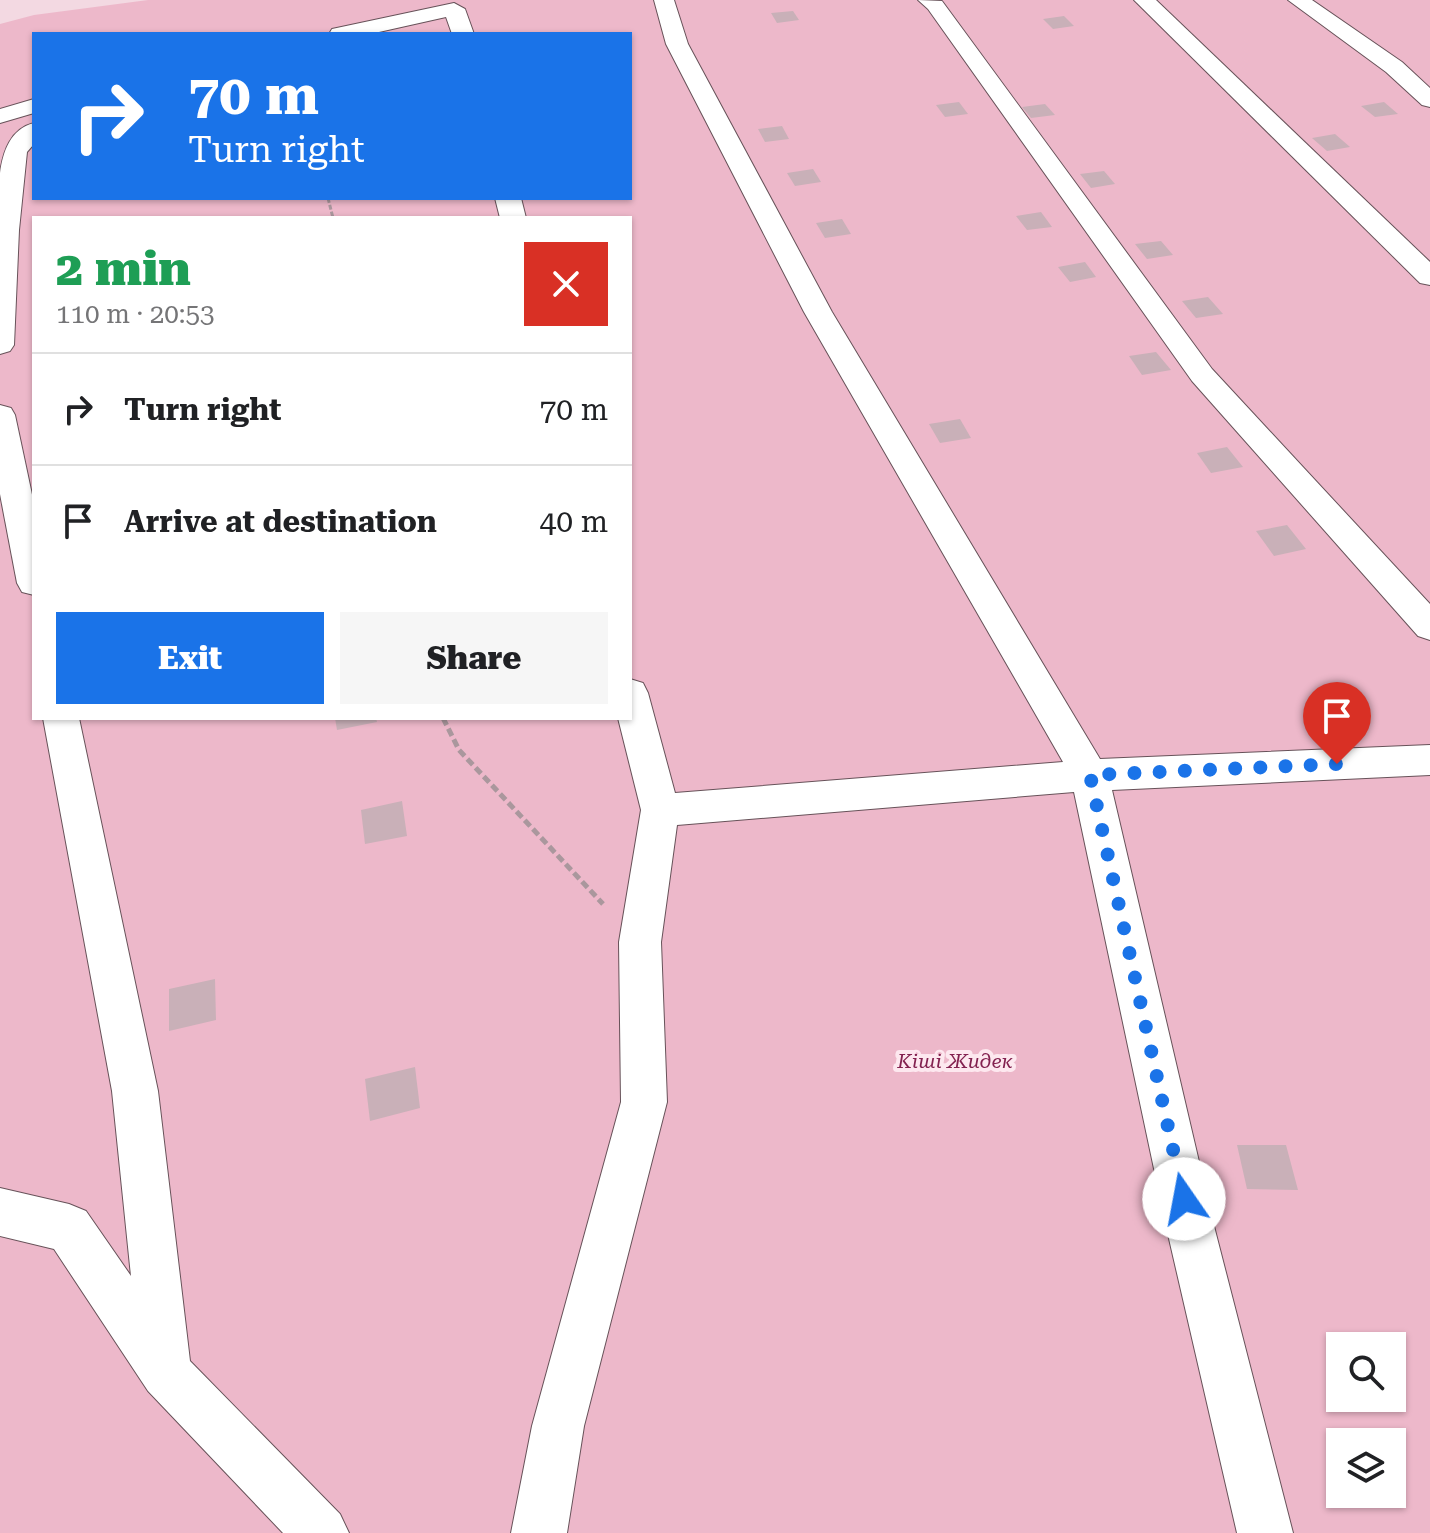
<!DOCTYPE html>
<html lang="en">
<head>
<meta charset="utf-8">
<style>
  :root { --surface:#fff; --page:#f6f6f6; --text:#202124; --muted:#757577; --line:#e0e0e0; --accent:#1a73e8 }
  body { margin:0; font-family:"Roboto Serif",serif; background:var(--page); color:var(--text); height:100vh; display:flex; flex-direction:column; font-size:30px; white-space:nowrap }
  * { box-sizing:border-box; margin:0 }
  p { font-size:26px; color:var(--muted) }
  .icon { flex:none; width:44px; height:44px; fill:none; stroke:currentColor; stroke-width:2; stroke-linecap:round; stroke-linejoin:round }
  .map { position:relative; flex:1; overflow:hidden }
  .drawer { position:absolute; left:32px; top:216px; width:600px; height:504px; display:flex; flex-direction:column; background:var(--surface); border-radius:0px; box-shadow:0 2px 6px #0004 }
  .drawer>* { flex:none }
  .banner { position:absolute; left:32px; top:32px; width:600px; height:168px; border-radius:0px; box-shadow:0 2px 6px #0004; background:#1a73e8; color:#fff; overflow:hidden }
  .controls { position:absolute; left:1326px; top:1332px; display:grid; gap:16px }
  .controls a { display:grid; place-items:center; width:80px; height:80px; border-radius:0px; background:var(--surface); box-shadow:0 2px 6px #0004; font-size:40px }
  .pin { position:absolute; display:grid; place-items:center; width:68px; height:68px; color:#fff; margin:-82px -34px; border-radius:50% 50% 50% 0; rotate:-45deg; box-shadow:0 0 8px #0007 }
  .pin .icon { rotate:45deg }
  .me { position:absolute; width:88px; margin:-44px; rotate:348deg; stroke-linejoin:round; filter:drop-shadow(0 0 6px #0008) }
  .turn { display:flex; align-items:center; gap:28px; height:168px; padding:0 24px; font-size:36px }
  .turn .icon { width:104px; height:104px; stroke-width:2.5 }
  .turn b { display:block; font-size:56px; line-height:68px }
  .round { display:grid; place-items:center; flex:none; width:84px; height:84px; border-radius:0px; background:var(--page) }
  .head { display:flex; align-items:center; justify-content:space-between; height:136px; padding:0 24px }
  h1 { font-size:48px; font-weight:800; line-height:60px; color:#1e9e55 }
  .action { display:flex; gap:16px; margin-top:auto; padding:16px 24px }
  .action a { flex:1; height:92px; border-radius:0px; background:var(--accent); color:#fff; font-size:32px; font-weight:800; line-height:92px; text-align:center }
  .action a+a { background:var(--page); color:var(--text) }
  ul { padding:0; list-style:none }
  li { display:flex; align-items:center; gap:24px; height:112px; padding:0 24px; border-top:2px solid var(--line) }
  li div { flex:1 }
  li b { display:block; font-size:30px }
  li em { font-style:normal }
  .map>svg:first-child { display:block }
  .green { fill:#edb8ca; fill-rule:evenodd }
  .building { fill:#c9b0b8 }
  .lines { fill:none; stroke-linecap:round; stroke-linejoin:round }
  .street-casing { stroke:#675259; stroke-width:2 }
  .path-far1 { stroke:#aa979d; stroke-width:3; stroke-dasharray:5 2; stroke-linecap:butt }
  .path { stroke:#aa979d; stroke-width:5; stroke-dasharray:8 4; stroke-linecap:butt }
  .street { fill:#fff; fill-rule:evenodd }
  .route { stroke:#1a73e8; stroke-width:14; stroke-dasharray:0 25.2 }
  .labels { text-anchor:middle; dominant-baseline:central; stroke-width:8; stroke-linejoin:round; paint-order:stroke }
  .park-label { font-size:20px; font-style:italic; fill:#832250; stroke:#fde8ef }
</style>
</head>
<body>
<div class="map">
<svg width="1430" height="1533" viewBox="0 0 1430 1533">
  <rect width="100%" height="100%" fill="#f3d9e2"/>
  <path class="green" d="M148,0H1430V1533H0V24L34,15ZM34,34H630V198H34ZM34,218H630V718H34ZM1340,1346H1392V1398H1340ZM1340,1442H1392V1494H1340Z"/>
  <g class="building">
    <polygon points="793,11 799,20 777,23 771,13"/>
    <polygon points="1064,16 1074,26 1053,29 1043,19"/>
    <polygon points="959,102 968,114 945,117 936,105"/>
    <polygon points="1384,102 1398,114 1375,117 1361,106"/>
    <polygon points="1045,104 1055,115 1031,118 1022,107"/>
    <polygon points="782,126 789,139 765,142 758,129"/>
    <polygon points="1335,134 1350,147 1327,151 1312,138"/>
    <polygon points="813,169 821,182 795,186 787,173"/>
    <polygon points="1104,171 1115,184 1091,188 1080,174"/>
    <polygon points="1041,212 1052,227 1027,230 1016,216"/>
    <polygon points="842,219 851,234 825,238 816,223"/>
    <polygon points="1161,241 1173,255 1147,259 1135,244"/>
    <polygon points="1085,262 1096,277 1070,282 1058,267"/>
    <polygon points="1208,297 1223,314 1196,318 1182,301"/>
    <polygon points="1156,352 1171,370 1142,375 1129,356"/>
    <polygon points="960,419 971,438 940,443 929,424"/>
    <polygon points="1227,447 1243,467 1211,473 1197,453"/>
    <polygon points="1287,525 1306,549 1274,556 1256,531"/>
    <polygon points="335,718 376,718 377,722 337,730"/>
    <polygon points="402,801 407,836 365,844 361,810"/>
    <polygon points="215,979 216,1020 169,1031 169,989"/>
    <polygon points="415,1067 420,1108 370,1121 365,1079"/>
    <polygon points="1237,1145 1286,1145 1298,1190 1247,1189"/>
  </g>
  <g class="lines">
    <g class="street-casing">
      <g id="street">
        <polygon points="654,0 674,0 688,44 832,312 1100,759 1430,745 1430,775 1112,790 1215,1230 1293,1533 1237,1533 1167,1230 1074,792 677,825 661,942 667,1102 584,1426 567,1533 511,1533 532,1426 621,1102 619,942 641,810 618,718 630,718 630,679 643,683 648,693 675,793 1063,762 804,312 666,44"/>
        <polygon points="918,0 942,1 1212,369 1430,604 1430,640 1418,636 1192,381 928,9"/>
        <polygon points="1134,0 1156,0 1430,262 1430,285 1420,283"/>
        <polygon points="1288,0 1312,0 1402,62 1430,88 1430,107 1422,105 1386,72"/>
        <polygon points="454,3 465,9 474,34 452,34 446,17 370,34 329,34 332,29"/>
        <polygon points="34,99 34,113 0,123 0,109"/>
        <path d="M34,123V144L27,152L19,230L14,345L10,351L0,354V173C3,152 10,129 34,123Z"/>
        <polygon points="495,198 521,198 526,218 500,218"/>
        <polygon points="0,405 11,408 15,415 34,504 34,595 22,592 17,583 0,494"/>
        <polygon points="43,718 79,718 158,1091 190,1361 340,1514 349,1533 283,1533 148,1391 54,1249 0,1236 0,1188 69,1204 86,1211 131,1276 112,1091"/>
      </g>
    </g>
    <polyline class="path-far1" points="328,198 333,218"/>
    <polyline class="path" points="443,718 459,750 603,904"/>
    <use href="#street" class="street"/>
  </g>
  <g class="lines">
    <polyline class="route" points="1184,1199 1090,775 1337,764"/>
  </g>
  <g class="labels">
    <g class="park-label">
      <text x="955" y="1061">Кіші Жидек</text>
    </g>
  </g>
</svg>
<div class="controls">
<a><svg class="icon" aria-label="search" viewBox="0 0 24 24"><circle cx="10" cy="10" r="6"/><path d="M15 15l6 6"/></svg></a>
<a><svg class="icon" aria-label="layers" viewBox="0 0 24 24"><path d="M12 4l9 5-9 5-9-5zM3 14l9 5 9-5"/></svg></a>
</div>
<div class="pin" style="left:1337px;top:764px;background:#d93025"><svg class="icon" aria-label="arrive" viewBox="0 0 24 24"><path d="M6 21V4h12l-3 4 3 4H6"/></svg></div>
<svg class="me" style="left:1184px;top:1199px" viewBox="-20 -20 40 40"><circle r="19" fill="#fff"/><path d="M0-13L10 11 0 6-10 11z" fill="#1a73e8"/></svg>
<div class="banner">
<div class="turn"><svg class="icon" aria-label="right" viewBox="0 0 24 24"><path d="M7 20v-9h11M14 6l5 5-5 5"/></svg><div><b>70 m</b>Turn right</div></div>
</div>
<section class="drawer">
<div class="head"><div><h1>2 min</h1><p>110 m · 20:53</p></div><a class="round" style="background:#d93025;color:#fff"><svg class="icon" aria-label="close" viewBox="0 0 24 24"><path d="M6 6l12 12M18 6L6 18"/></svg></a></div>
<ul>
<li><svg class="icon" aria-label="right" viewBox="0 0 24 24"><path d="M7 20v-9h11M14 6l5 5-5 5"/></svg><div><b>Turn right</b></div><em>70 m</em></li>
<li><svg class="icon" aria-label="arrive" viewBox="0 0 24 24"><path d="M6 21V4h12l-3 4 3 4H6"/></svg><div><b>Arrive at destination</b></div><em>40 m</em></li>
</ul>
<div class="action"><a>Exit</a><a>Share</a></div>
</section>
</div>
</body>
</html>
